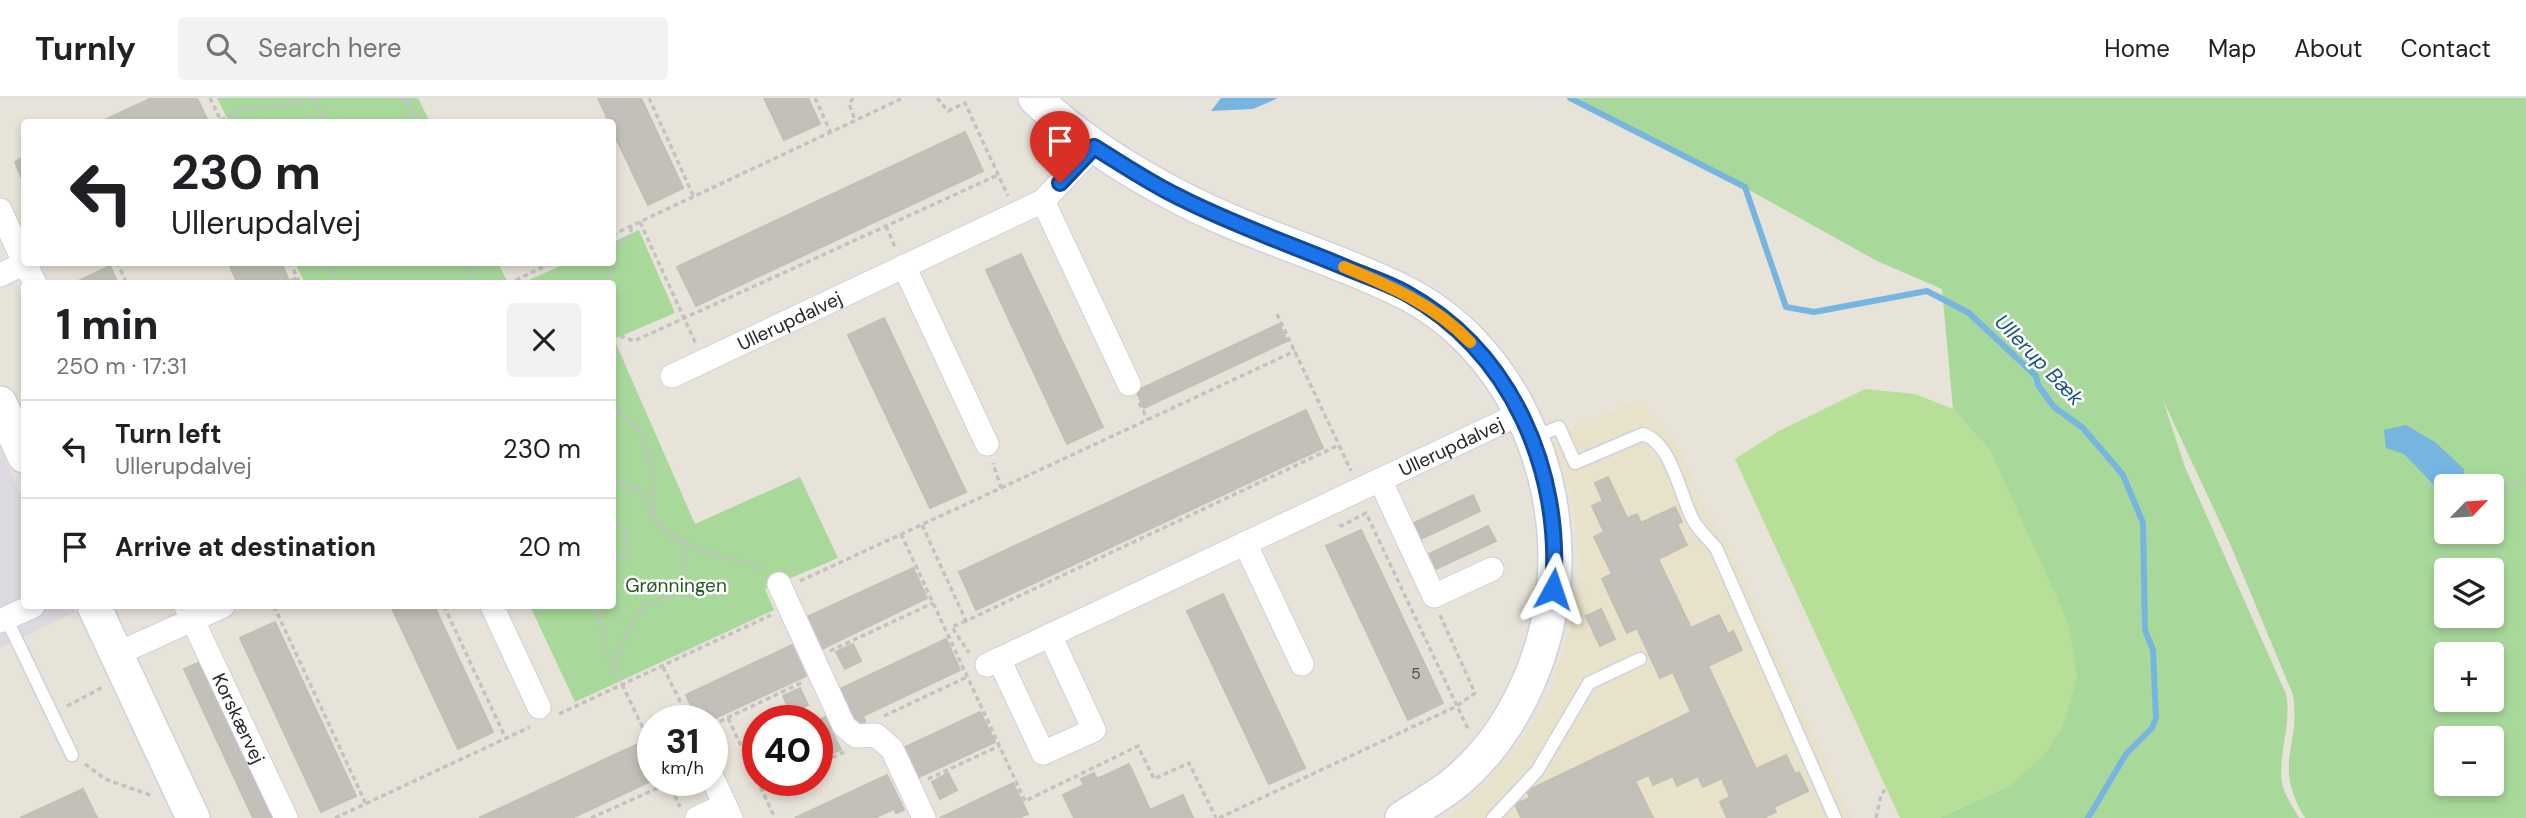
<!DOCTYPE html>
<html lang="en">
<head>
<meta charset="utf-8">
<style>
  :root { --surface:#fff; --page:#f2f2f2; --text:#202124; --muted:#757577; --line:#e0e0e0 }
  body { margin:0; font-family:"DM Sans",sans-serif; background:var(--page); color:var(--text); height:100vh; display:flex; flex-direction:column; font-size:26px; white-space:nowrap }
  * { box-sizing:border-box; margin:0 }
  p { font-size:23px; color:var(--muted) }
  .icon { flex:none; width:38px; height:38px; fill:none; stroke:currentColor; stroke-width:2; stroke-linecap:round; stroke-linejoin:round }
  .map { position:relative; flex:1; overflow:hidden }
  .drawer { position:absolute; left:21px; top:182px; width:595px; height:329px; display:flex; flex-direction:column; background:var(--surface); border-radius:7px; box-shadow:0 4px 10px #0003 }
  .drawer>* { flex:none }
  .top-card { position:absolute; left:21px; top:21px; width:595px; height:147px; border-radius:7px; box-shadow:0 4px 10px #0003; background:#fff; color:var(--text); overflow:hidden }
  .needle { width:46px; rotate:65deg }
  .controls { position:absolute; left:2434px; top:376px; display:grid; gap:14px }
  .controls a { display:grid; place-items:center; width:70px; height:70px; border-radius:7px; background:var(--surface); box-shadow:0 4px 10px #0003; font-size:35px }
  .speed { position:absolute; left:637px; top:607px; display:flex; gap:14px; font-size:35px; font-weight:700; text-align:center }
  .speed>* { display:grid; place-content:center; width:91px; height:91px; border-radius:50%; background:var(--surface); box-shadow:0 4px 10px #0003; line-height:1 }
  .speed small { font-size:18px; font-weight:400 }
  .speed .limit { border:10px solid #d22; background:#fff; color:#111 }
  .pin { position:absolute; display:grid; place-items:center; width:60px; height:60px; color:#fff; margin:-72px -30px; border-radius:50% 50% 50% 0; rotate:-45deg; box-shadow:0 0 7px #0007 }
  .pin .icon { rotate:45deg }
  .me { position:absolute; width:77px; margin:-38px; rotate:5deg; stroke-linejoin:round; filter:drop-shadow(0 0 5px #0008) }
  .turn { display:flex; align-items:center; gap:24px; height:147px; padding:0 35px; font-size:32px }
  .turn .icon { width:91px; height:91px; stroke-width:2.5 }
  .turn b { display:block; font-size:49px; line-height:60px }
  .round { display:grid; place-items:center; flex:none; width:74px; height:74px; border-radius:7px; background:var(--page) }
  .overview { display:flex; align-items:center; justify-content:space-between; height:119px; padding:0 35px }
  h1 { font-size:42px; font-weight:800; line-height:52px }
  ul { padding:0; list-style:none }
  li { display:flex; align-items:center; gap:21px; height:98px; padding:0 35px; border-top:2px solid var(--line) }
  li div { flex:1 }
  li b { display:block; font-size:26px }
  li em { font-style:normal }
  header { display:flex; align-items:center; gap:42px; box-sizing:border-box; height:98px; padding:0 35px; background:var(--surface); border-bottom:2px solid var(--line) }
  header strong { font-size:33px }
  nav { display:flex; gap:38px; margin-inline-start:auto; font-size:24px }
  .search { width:490px; height:63px; background:var(--page); display:flex; align-items:center; gap:18px; box-sizing:border-box; padding:0 24px; border-radius:7px; color:var(--muted); font-size:26px }
  .map>svg:first-child { display:block }
  .industrial { fill:#dcd9e0 }
  .education { fill:#e8e2ca }
  .green { fill:#a8d99b; fill-rule:evenodd }
  .pitch { fill:#b7df98 }
  .water { fill:#76b5df }
  .lines { fill:none; stroke-linecap:round; stroke-linejoin:round }
  .stream { stroke:#76b5df; stroke-width:6 }
  .building { fill:#c3c0b9; stroke:#c2bfb3; stroke-width:2 }
  .lane-casing { stroke:#cfd0de; stroke-width:15 }
  .street-casing { stroke:#cfd0de; stroke-width:25 }
  .secondary-casing { stroke:#cfd0de; stroke-width:36 }
  .path { stroke:#c2c2c2; stroke-width:3.5; stroke-dasharray:5 3.5; stroke-linecap:butt }
  .lane { stroke:#fff; stroke-width:12 }
  .street { stroke:#fff; stroke-width:23 }
  .secondary { stroke:#fff; stroke-width:33 }
  .route-casing { stroke:#114b97; stroke-width:18 }
  .route { stroke:#1a73e8; stroke-width:12 }
  .slow { stroke:#f59e0b; stroke-width:12 }
  .labels { text-anchor:middle; dominant-baseline:central; stroke-width:5; stroke-linejoin:round; paint-order:stroke }
  .number-label { font-size:16px; fill:#4d4c4b }
  .street-label { font-size:19px; fill:#262626; stroke:#fff }
  .park-label { font-size:19px; fill:#245a20; stroke:#fff }
  .water-label { font-size:21px; font-style:italic; fill:#1b5386; stroke:#fff }
</style>
</head>
<body>
<header>
<strong>Turnly</strong>
<div class="search"><svg class="icon" aria-label="search" viewBox="0 0 24 24"><circle cx="10" cy="10" r="6"/><path d="M15 15l6 6"/></svg>Search here</div>
<nav><a>Home</a><a>Map</a><a>About</a><a>Contact</a></nav>
</header>
<div class="map">
<svg width="2526" height="720" viewBox="0 0 2526 720">
  <rect width="100%" height="100%" fill="#e8e3d9"/>
  <polygon class="industrial" points="0,351 24,404 24,508 72,508 75,514 0,550"/>
  <polygon class="education" points="1641,302 1676,343 1705,410 1726,441 1851,720 1447,720 1474,697 1522,642 1542,610 1556,577 1568,537 1579,469 1577,435 1571,394 1550,346 1572,330"/>
  <g class="green">
    <polygon points="217,0 418,0 430,24 229,24"/>
    <path d="M1570,0H2526V720H2305C2272,665 2301,650 2293,597L2231,448L2163,302L2185,369L2286,596C2292,627 2278,654 2282,685C2284,696 2293,709 2299,720H1939L2009,688L1991,354L1953,311L1942,191L1877,163L1677,52ZM2446,388H2492V434H2446ZM2446,472H2492V518H2446ZM2446,556H2492V602H2446ZM2446,640H2492V686H2446Z"/>
    <polygon points="639,132 675,215 614,241 695,426 800,379 838,460 765,491 774,512 575,604 530,508 612,508 612,186 520,186 567,165 612,164 613,144"/>
    <polygon points="295,165 498,165 508,185 305,185"/>
  </g>
  <polygon class="pitch" points="1865,291 1915,296 1953,311 1991,354 2068,524 2077,579 2063,628 2044,657 2009,688 1939,720 1900,720 1735,361 1779,333"/>
  <g class="water">
    <polygon points="1221,0 1278,0 1253,11 1211,13"/>
    <polygon points="2406,327 2435,344 2464,371 2463,388 2433,386 2404,356 2386,350 2384,332"/>
  </g>
  <g class="lines">
    <polyline class="stream" points="1570,0 1745,89 1786,209 1814,214 1927,193 1969,215 2036,278 2038,287 2054,309 2083,330 2123,377 2143,425 2145,532 2153,552 2156,620 2152,630 2126,656 2088,720"/>
  </g>
  <g class="building">
    <polygon points="152,0 197,0 207,21 198,24 100,24"/>
    <polygon points="598,0 641,0 683,90 648,107 612,32 612,24 609,24"/>
    <polygon points="764,0 808,0 820,26 784,42"/>
    <polygon points="965,34 983,73 696,208 677,169"/>
    <polygon points="24,59 24,86 15,64"/>
    <polygon points="1021,156 1103,329 1067,346 986,172"/>
    <polygon points="228,164 281,164 289,183 295,180 297,186 238,186"/>
    <polygon points="110,168 118,186 72,186"/>
    <polygon points="884,220 966,394 930,410 848,237"/>
    <polygon points="1279,226 1287,243 1144,310 1136,293"/>
    <polygon points="1306,312 1323,350 976,512 959,474"/>
    <polygon points="1608,379 1627,420 1637,416 1641,425 1675,409 1682,424 1677,426 1687,447 1658,461 1691,530 1719,517 1728,536 1733,533 1742,552 1708,568 1756,671 1786,657 1795,676 1799,674 1808,693 1774,709 1776,714 1763,720 1727,720 1720,704 1730,699 1722,680 1703,689 1698,678 1677,688 1673,678 1653,687 1649,677 1635,683 1653,720 1521,720 1515,706 1530,700 1527,693 1691,614 1673,574 1660,580 1637,530 1627,535 1602,481 1612,476 1594,439 1604,434 1592,408 1603,403 1595,385"/>
    <polygon points="1473,397 1480,413 1421,441 1414,425"/>
    <polygon points="1488,428 1496,443 1436,471 1429,456"/>
    <polygon points="1361,432 1443,605 1408,622 1326,448"/>
    <polygon points="913,470 927,500 822,551 807,519"/>
    <polygon points="1223,496 1305,670 1269,686 1187,513"/>
    <polygon points="391,508 434,508 493,634 458,651"/>
    <polygon points="1601,511 1615,541 1600,548 1586,518"/>
    <polygon points="275,524 356,698 321,714 240,540"/>
    <polygon points="946,541 960,572 863,618 865,623 857,627 840,591"/>
    <polygon points="853,546 861,563 845,571 836,554"/>
    <polygon points="792,547 806,578 709,623 698,623 686,597"/>
    <polygon points="200,564 272,720 253,720 184,571"/>
    <polygon points="800,590 808,607 791,615 783,598"/>
    <polygon points="980,614 995,644 917,680 903,650"/>
    <polygon points="825,619 841,652 817,660 817,623"/>
    <polygon points="640,645 653,673 653,682 572,720 479,720"/>
    <polygon points="758,651 758,676 748,655"/>
    <polygon points="1129,666 1150,712 1183,697 1193,720 1074,720 1063,697 1084,687 1081,681 1094,675 1097,681"/>
    <polygon points="948,675 957,692 940,701 932,684"/>
    <polygon points="887,677 904,712 896,715 894,711 874,720 795,720"/>
    <polygon points="1013,685 1028,716 1018,720 940,720"/>
    <polygon points="83,691 97,720 20,720"/>
  </g>
  <g class="lines">
    <g class="lane-casing">
      <g id="lane">
        <path d="M1533,340L1559,329L1575,365L1643,336C1672,346 1679,394 1692,420C1697,431 1708,440 1716,450L1835,720"/>
        <polyline points="6,520 72,657"/>
        <polyline points="1493,720 1537,673 1589,585 1640,561"/>
      </g>
    </g>
    <g class="street-casing">
      <g id="street">
        <polyline points="1043,103 1129,286"/>
        <polyline points="0,112 24,164"/>
        <polyline points="25,164 35,186"/>
        <polyline points="904,168 987,346"/>
        <polyline points="0,177 27,164"/>
        <path id="s1" d="M672,278L1043,103L1094,49"/>
        <polyline points="1380,382 1434,498 1492,471"/>
        <polyline points="1245,445 1302,566"/>
        <polyline points="779,486 844,628 856,638 876,637 892,651 924,720"/>
        <path id="s2" d="M186,508L286,720"/>
        <polyline points="492,508 539,609"/>
        <polyline points="0,523 33,508"/>
        <polyline points="117,556 223,508"/>
        <polyline points="999,561 1043,655 1094,632 1050,537"/>
        <path id="s3" d="M987,567L1522,315"/>
        <polyline points="712,679 731,720"/>
        <polyline points="697,720 725,707"/>
      </g>
    </g>
    <g class="secondary-casing">
      <g id="secondary">
        <path d="M1035,0C1077,40 1127,72 1179,99C1251,137 1332,158 1404,194C1509,247 1563,371 1554,484C1547,560 1512,640 1451,688C1436,699 1419,709 1402,720"/>
        <polyline points="0,305 24,358"/>
        <polyline points="94,508 193,720"/>
      </g>
    </g>
    <g class="path">
      <polyline points="210,0 221,23"/>
      <polyline points="312,0 319,8 322,24"/>
      <polyline points="400,0 413,13 417,24"/>
      <polyline points="649,0 694,99"/>
      <polyline points="815,0 830,33"/>
      <polyline points="853,0 849,6 855,22"/>
      <polyline points="937,0 948,13 965,5 1008,98"/>
      <polyline points="407,7 410,0"/>
      <polyline points="221,22 242,12 297,5 305,0"/>
      <polyline points="640,124 696,246"/>
      <polyline points="886,128 895,149"/>
      <polyline points="612,137 903,0"/>
      <polyline points="612,160 616,148 629,140 632,128"/>
      <polyline points="117,164 127,186"/>
      <polyline points="290,164 300,186"/>
      <polyline points="327,164 338,186"/>
      <polyline points="466,164 473,182 471,186"/>
      <polyline points="508,186 553,164"/>
      <polyline points="606,186 611,164"/>
      <polyline points="1277,216 1339,347"/>
      <polyline points="612,235 634,243 998,77"/>
      <polyline points="1139,305 1148,322"/>
      <polyline points="612,306 642,336 652,378 654,416"/>
      <path d="M612,380L641,392C645,401 649,414 655,422C679,452 723,458 757,467L764,472"/>
      <polyline points="1001,390 1295,253"/>
      <polyline points="2495,393 2526,381"/>
      <polyline points="612,421 626,436 629,453 612,465"/>
      <polyline points="922,427 966,523 1339,347 1351,373"/>
      <polyline points="901,436 1025,703 1138,648 1154,681 1189,665 1216,720"/>
      <polyline points="800,483 1001,390 993,365"/>
      <polyline points="274,508 366,706"/>
      <polyline points="444,508 506,641"/>
      <polyline points="593,508 603,529 604,549 653,651"/>
      <polyline points="1440,517 1475,595 1457,608 1469,633"/>
      <polyline points="966,523 952,529 969,555"/>
      <polyline points="830,553 933,505"/>
      <polyline points="613,567 635,518 644,509 680,493 684,469 681,442"/>
      <polyline points="663,569 690,623"/>
      <polyline points="67,608 103,589"/>
      <polyline points="559,616 771,517"/>
      <polyline points="884,618 967,579"/>
      <polyline points="728,620 775,720"/>
      <polyline points="712,627 803,584"/>
      <polyline points="85,666 105,681 153,698"/>
      <polyline points="817,667 844,654"/>
      <polyline points="928,681 999,648"/>
      <polyline points="668,682 680,709"/>
      <polyline points="762,692 783,682"/>
      <polyline points="335,720 530,629"/>
      <polyline points="591,720 669,685"/>
      <polyline points="1219,720 1457,608 1366,415 1341,428 1339,423"/>
      <polyline points="1876,720 1881,697 1886,690"/>
    </g>
    <use href="#lane" class="lane"/>
    <use href="#street" class="street"/>
    <use href="#secondary" class="secondary"/>
  </g>
  <g class="lines">
    <g class="route-casing">
      <path id="route" d="M1060,85L1094,49C1122,66 1151,86 1181,100C1234,127 1292,147 1347,170C1366,178 1388,185 1406,195C1512,254 1563,373 1553,491"/>
    </g>
    <use href="#route" class="route"/>
    <path class="slow" d="M1344,169C1390,188 1435,207 1470,244"/>
  </g>
  <g class="labels">
    <g class="number-label">
      <text x="1416" y="575">5</text>
    </g>
    <g class="street-label">
      <text stroke="none"><textPath href="#s1" startOffset="130">Ullerupdalvej</textPath></text>
      <text stroke="none"><textPath href="#s3" startOffset="513">Ullerupdalvej</textPath></text>
      <text stroke="none"><textPath href="#s2" startOffset="124">Korskærvej</textPath></text>
    </g>
    <g class="park-label">
      <text x="676" y="487">Grønningen</text>
    </g>
    <g class="water-label">
      <text transform="translate(2039 262) rotate(46)">Ullerup Bæk</text>
    </g>
  </g>
</svg>
<div class="controls">
<a><svg class="needle" viewBox="-14 -14 28 28"><path d="M0-13l5 13h-10z" fill="#e53935"/><path d="M0 13l5-13h-10z" fill="#757577"/></svg></a>
<a><svg class="icon" aria-label="layers" viewBox="0 0 24 24"><path d="M12 4l9 5-9 5-9-5zM3 14l9 5 9-5"/></svg></a>
<a>+</a>
<a>−</a>
</div>
<div class="speed"><div>31<small>km/h</small></div><div class="limit">40</div></div>
<div class="pin" style="left:1060px;top:85px;background:#d93025"><svg class="icon" aria-label="arrive" viewBox="0 0 24 24"><path d="M6 21V4h12l-3 4 3 4H6"/></svg></div>
<svg class="me" style="left:1553px;top:491px" viewBox="-20 -20 40 40"><path d="M0-17L14 15 0 8-14 15z" fill="#1a73e8" stroke="#fff" stroke-width="4"/></svg>
<div class="top-card">
<div class="turn"><svg class="icon" aria-label="left" viewBox="0 0 24 24"><path d="M17 20v-9H6M10 6l-5 5 5 5"/></svg><div><b>230 m</b>Ullerupdalvej</div></div>
</div>
<section class="drawer">
<div class="overview"><div><h1>1 min</h1><p>250 m · 17:31</p></div><a class="round"><svg class="icon" aria-label="close" viewBox="0 0 24 24"><path d="M6 6l12 12M18 6L6 18"/></svg></a></div>
<ul>
<li><svg class="icon" aria-label="left" viewBox="0 0 24 24"><path d="M17 20v-9H6M10 6l-5 5 5 5"/></svg><div><b>Turn left</b><p>Ullerupdalvej</p></div><em>230 m</em></li>
<li><svg class="icon" aria-label="arrive" viewBox="0 0 24 24"><path d="M6 21V4h12l-3 4 3 4H6"/></svg><div><b>Arrive at destination</b></div><em>20 m</em></li>
</ul>
</section>
</div>
</body>
</html>
